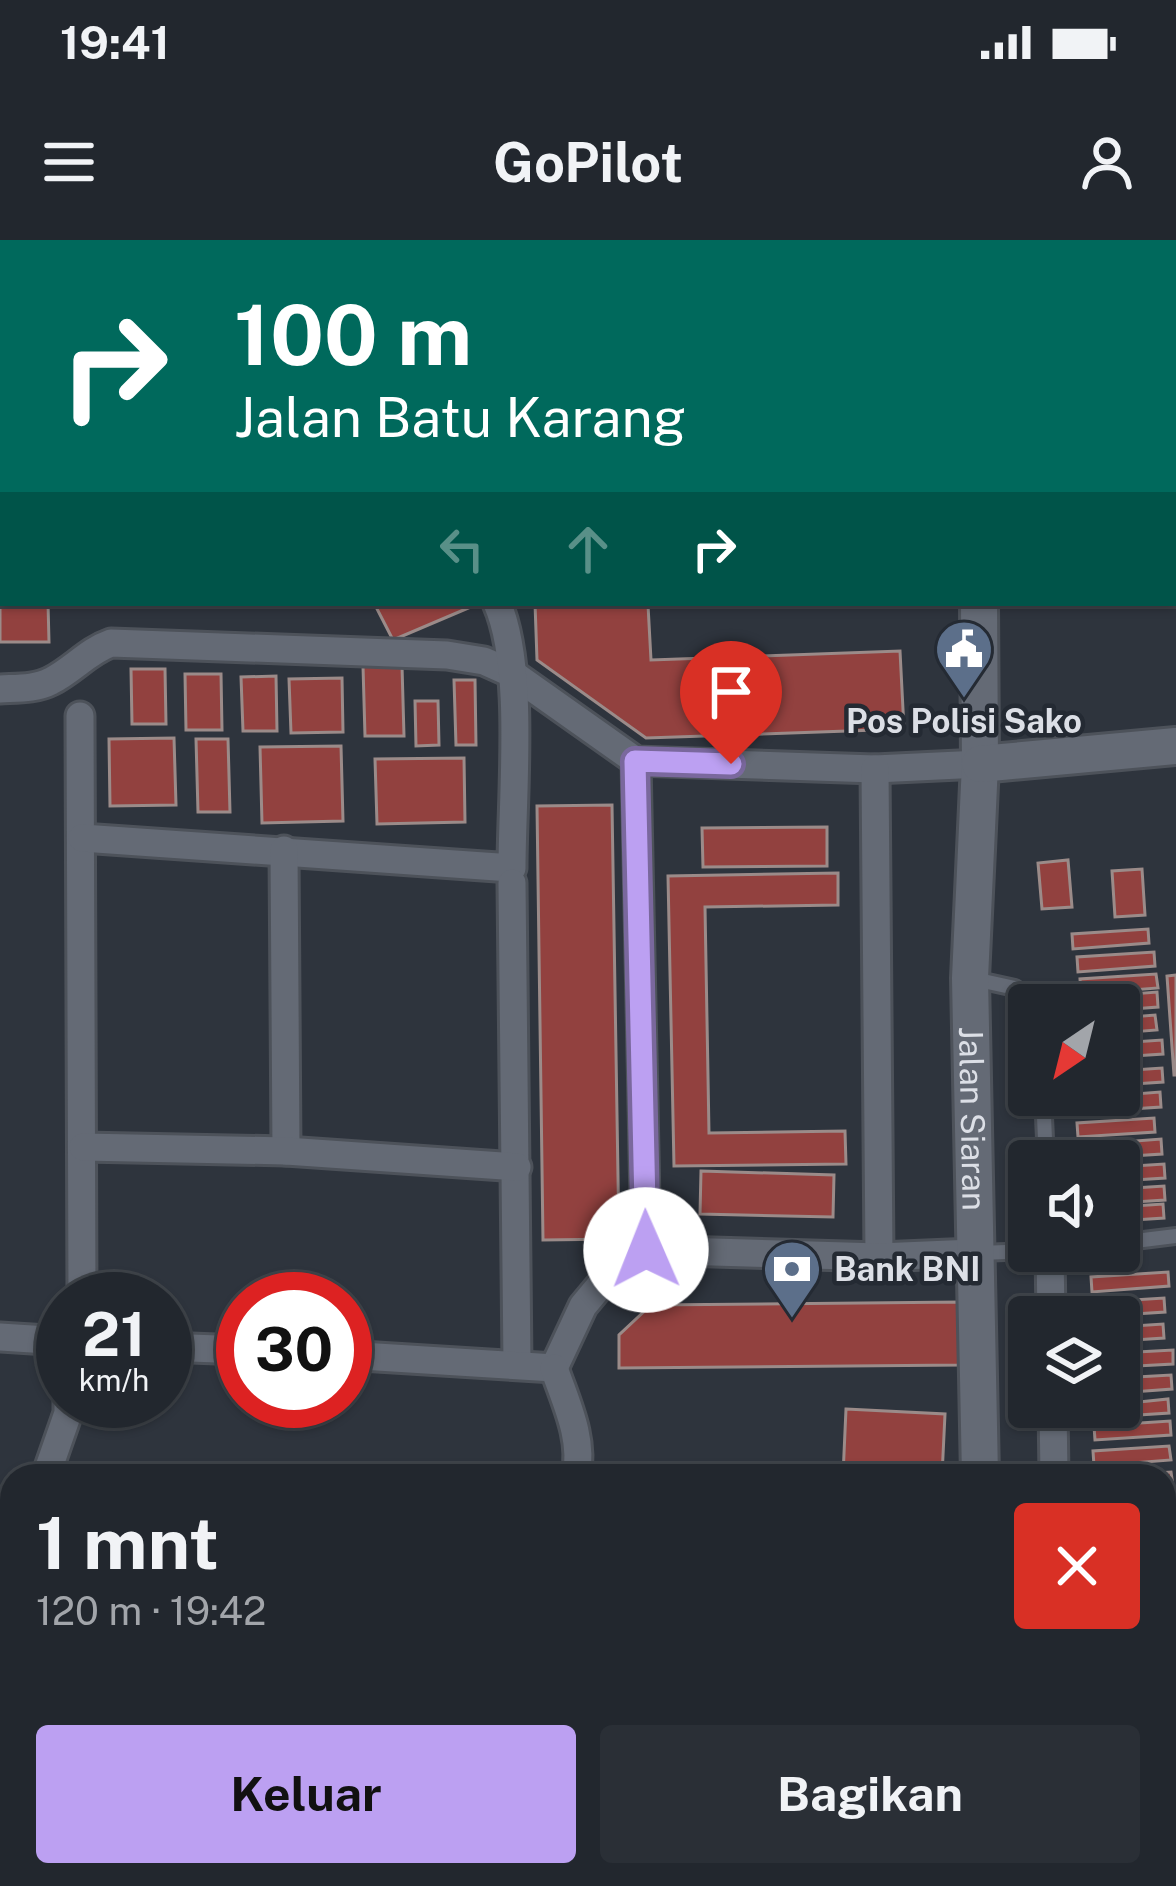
<!DOCTYPE html>
<html lang="id">
<head>
<meta charset="utf-8">
<style>
  :root { --surface:#22272e; --page:#2a2f36; --text:#f1f3f6; --muted:#a2a5aa; --line:#3f444a; --accent:#bca0f2 }
  body { margin:0; font-family:"Public Sans",sans-serif; background:var(--page); color:var(--text); height:100vh; display:flex; flex-direction:column; font-size:45px; white-space:nowrap }
  * { box-sizing:border-box; margin:0 }
  p { font-size:39px; color:var(--muted) }
  .icon { flex:none; width:66px; height:66px; fill:none; stroke:currentColor; stroke-width:2; stroke-linecap:round; stroke-linejoin:round }
  .map { position:relative; flex:1; overflow:hidden }
  .drawer { position:absolute; left:0px; top:1224px; width:1176px; height:423px; display:flex; flex-direction:column; background:var(--surface); border-radius:36px 36px 0 0; box-shadow:0 3px 9px #0004,0 0 0 3px var(--line) }
  .drawer>* { flex:none }
  .hud { position:absolute; left:0px; top:0px; width:1176px; height:366px; box-shadow:0 3px 9px #0004,0 0 0 3px var(--line); background:#00695c; color:#fff; overflow:hidden }
  .needle { width:78px; rotate:215deg }
  .tools { position:absolute; left:1008px; top:744px; display:grid; gap:24px }
  .tools a { display:grid; place-items:center; width:132px; height:132px; border-radius:12px; background:var(--surface); box-shadow:0 3px 9px #0004,0 0 0 3px var(--line); font-size:60px }
  .speed { position:absolute; left:36px; top:1032px; display:flex; gap:24px; font-size:60px; font-weight:700; text-align:center }
  .speed>* { display:grid; place-content:center; width:156px; height:156px; border-radius:50%; background:var(--surface); box-shadow:0 3px 9px #0004,0 0 0 3px var(--line); line-height:1 }
  .speed small { font-size:30px; font-weight:400 }
  .speed .limit { border:18px solid #d22; background:#fff; color:#111 }
  .pin { position:absolute; display:grid; place-items:center; width:102px; height:102px; color:#fff; margin:-123px -51px; border-radius:50% 50% 50% 0; rotate:-45deg; box-shadow:0 0 12px #0007 }
  .pin .icon { rotate:45deg }
  .me { position:absolute; width:132px; margin:-66px; rotate:359deg; stroke-linejoin:round; filter:drop-shadow(0 0 9px #0008) }
  .turn { display:flex; align-items:center; gap:42px; height:252px; padding:0 36px; font-size:54px }
  .turn .icon { width:156px; height:156px; stroke-width:2.5 }
  .turn b { display:block; font-size:84px; line-height:102px }
  .lanes { display:flex; align-items:center; height:114px; padding:0 36px; background:#0003; justify-content:center; gap:60px; direction:ltr }
  .lanes .off { opacity:.35 }
  .round { display:grid; place-items:center; flex:none; width:126px; height:126px; border-radius:12px; background:var(--page) }
  .head { display:flex; align-items:center; justify-content:space-between; height:204px; padding:0 36px }
  h1 { font-size:72px; font-weight:700; line-height:90px }
  .primary-button { display:flex; gap:24px; margin-top:auto; padding:24px 36px }
  .primary-button a { flex:1; height:138px; border-radius:12px; background:var(--accent); color:#111; font-size:48px; font-weight:700; line-height:138px; text-align:center }
  .primary-button a+a { background:var(--page); color:var(--text) }
  .status { display:flex; justify-content:space-between; align-items:center; height:84px; padding:0 60px; background:var(--surface); direction:ltr }
  .status svg { height:33px; fill:currentColor }
  header { display:flex; justify-content:space-between; align-items:center; height:156px; padding:0 36px; background:var(--surface); font-size:54px; font-weight:700 }
  .map>svg:first-child { display:block }
  .building { fill:#92413f; stroke:#9b8b89; stroke-width:3 }
  .lines { fill:none; stroke-linecap:round; stroke-linejoin:round }
  .lane-casing { stroke:#4d525a; stroke-width:20 }
  .street-casing { stroke:#4d525a; stroke-width:33 }
  .secondary-casing { stroke:#4d525a; stroke-width:42 }
  .lane { stroke:#646a75; stroke-width:14 }
  .street { stroke:#646a75; stroke-width:27 }
  .secondary { stroke:#646a75; stroke-width:36 }
  .route-casing { stroke:#7a689d; stroke-width:30 }
  .route { stroke:#bca0f2; stroke-width:21 }
  .labels { text-anchor:middle; dominant-baseline:central; stroke-width:9; stroke-linejoin:round; paint-order:stroke }
  .poi-label { font-size:33px; font-weight:bold; fill:#dcdfe6; stroke:#242a33 }
  .street-label { font-size:33px; fill:#dcdfe6; stroke:#242a33 }
</style>
</head>
<body>
<div class="status"><b>19:41</b><svg viewBox="0 0 49 12"><path d="M0 12V9h3v3zM5 12V6h3v6zM10 12V3h3v9zM15 12V0h3v12zM26 1h20v11H26zM47 4h2v5h-2z"/></svg></div>
<header><svg class="icon" aria-label="menu" viewBox="0 0 24 24"><path d="M4 6h16M4 12h16M4 18h16"/></svg>GoPilot<svg class="icon" aria-label="person" viewBox="0 0 24 24"><circle cx="12" cy="8" r="4"/><path d="M4 21q1-7 8-7t8 7"/></svg></header>
<div class="map">
<svg width="1176" height="1646" viewBox="0 0 1176 1646">
  <rect width="100%" height="100%" fill="#2e343d"/>
  <g class="building">
    <polygon points="0,0 52,0 53,3 3,3 0,12"/>
    <rect x="93" y="0" width="61" height="3"/>
    <rect x="165" y="0" width="60" height="3"/>
    <polygon points="0,345 3,363 48,363 49,402 0,402"/>
    <polygon points="374,363 480,363 393,400"/>
    <polygon points="535,363 648,365 651,420 900,411 904,489 646,498 537,420"/>
    <polygon points="363,426 402,426 404,496 365,496"/>
    <polygon points="131,429 165,429 166,484 132,484"/>
    <polygon points="185,434 221,434 222,490 186,490"/>
    <polygon points="276,436 277,491 243,491 241,437"/>
    <polygon points="342,438 343,492 291,493 289,439"/>
    <polygon points="454,440 475,440 476,505 456,505"/>
    <polygon points="415,461 438,461 439,505 416,506"/>
    <polygon points="174,498 176,565 110,566 109,499"/>
    <polygon points="196,499 228,499 230,572 198,572"/>
    <polygon points="341,506 343,581 262,583 260,507"/>
    <polygon points="464,518 465,582 377,584 375,519"/>
    <polygon points="612,565 619,999 543,1000 537,566"/>
    <polygon points="827,587 827,626 703,627 702,588"/>
    <polygon points="1068,620 1072,667 1042,669 1038,623"/>
    <polygon points="1142,629 1145,675 1115,677 1112,631"/>
    <polygon points="838,633 838,665 705,667 709,893 845,891 846,924 674,926 668,636"/>
    <polygon points="1148,689 1149,703 1073,709 1072,694"/>
    <polygon points="1154,712 1155,726 1078,732 1077,717"/>
    <polygon points="1156,734 1158,748 1081,754 1080,739"/>
    <polygon points="1176,735 1176,835 1174,835 1167,736"/>
    <polygon points="1157,752 1158,767 1119,770 1119,765 1081,765 1080,758"/>
    <polygon points="1155,775 1157,790 1119,793 1119,778"/>
    <polygon points="1162,800 1163,814 1119,817 1119,803"/>
    <polygon points="1162,828 1163,842 1119,845 1119,831"/>
    <polygon points="1160,852 1161,867 1084,872 1083,858"/>
    <polygon points="1154,878 1155,892 1078,897 1077,883"/>
    <polygon points="1161,899 1162,914 1085,919 1084,905"/>
    <polygon points="1164,924 1165,938 1119,941 1119,927"/>
    <polygon points="701,931 834,935 833,977 700,974"/>
    <polygon points="1164,946 1165,960 1119,963 1119,949"/>
    <polygon points="1163,964 1164,978 1119,981 1119,967"/>
    <polygon points="1168,1032 1169,1046 1092,1052 1091,1037"/>
    <polygon points="1164,1058 1165,1072 1088,1077 1086,1063"/>
    <polygon points="961,1062 962,1125 619,1128 619,1095 651,1065"/>
    <polygon points="1163,1084 1164,1098 1119,1101 1119,1087"/>
    <polygon points="1173,1110 1173,1124 1119,1127 1119,1113"/>
    <polygon points="1171,1135 1172,1149 1119,1153 1119,1138"/>
    <polygon points="1168,1159 1169,1173 1092,1178 1091,1167"/>
    <polygon points="846,1169 945,1174 942,1236 843,1236"/>
    <polygon points="1170,1181 1171,1195 1095,1200 1094,1186"/>
    <polygon points="1169,1206 1171,1220 1094,1226 1093,1211"/>
    <polygon points="1171,1232 1173,1246 1164,1247 1164,1236 1107,1236"/>
    <polygon points="1176,1303 1176,1526 1164,1526 1164,1304"/>
    <polygon points="1176,1574 1176,1646 1130,1646 1129,1635 1164,1635 1164,1576"/>
    <polygon points="563,1635 874,1635 873,1646 563,1646"/>
  </g>
  <g class="lines">
    <g class="lane-casing">
      <g id="lane">
        <polyline points="974,739 1015,748 1033,765"/>
        <polyline points="1043,855 1046,921"/>
        <polyline points="1119,1003 1176,996"/>
        <polyline points="980,1013 1029,1011"/>
      </g>
    </g>
    <g class="street-casing">
      <g id="street">
        <polyline points="74,0 74,3"/>
        <polyline points="234,0 234,3"/>
        <polyline points="418,0 418,3"/>
        <polyline points="1173,150 1176,150"/>
        <polyline points="0,306 3,306"/>
        <polyline points="1173,324 1176,324"/>
        <path d="M0,449C16,448 36,449 51,441C73,430 88,411 111,403L447,415L484,421L513,434L636,521L875,529L980,524"/>
        <polyline points="80,476 82,1059"/>
        <polyline points="636,521 646,1010"/>
        <polyline points="875,529 879,1017"/>
        <path d="M82,598L512,628C512,555 525,426 497,363"/>
        <polyline points="284,610 286,911"/>
        <polyline points="512,643 517,1124"/>
        <polyline points="83,907 286,911 517,927"/>
        <polyline points="1050,1011 1051,1077"/>
        <polyline points="0,1097 63,1101"/>
        <polyline points="165,1107 243,1110"/>
        <polyline points="345,1115 554,1128 583,1066 603,1042 646,1010 879,1017 973,1013"/>
        <path d="M554,1128C566,1163 584,1199 576,1236"/>
        <polyline points="1053,1167 1054,1236"/>
        <polyline points="46,1236 68,1173 68,1161"/>
        <polyline points="1164,1271 1176,1271"/>
        <polyline points="0,1475 12,1377"/>
        <polyline points="1164,1541 1176,1540"/>
        <polyline points="1088,1635 1089,1646"/>
        <polyline points="500,1646 501,1635"/>
      </g>
    </g>
    <g class="secondary-casing">
      <g id="secondary">
        <polyline points="954,0 954,3"/>
        <path id="s1" d="M979,363L980,524L970,738L980,1236"/>
        <polyline points="980,524 1176,506"/>
        <polyline points="1013,1635 1014,1646"/>
      </g>
    </g>
    <use href="#lane" class="lane"/>
    <use href="#street" class="street"/>
    <use href="#secondary" class="secondary"/>
  </g>
  <g class="lines">
    <g class="route-casing">
      <polyline id="route" points="646,1010 635,521 731,524"/>
    </g>
    <use href="#route" class="route"/>
  </g>
  <defs>
    <g id="civic-pin" transform="scale(3)"><path d="M0 17L-7.5 6A9.5 9.5 0 1 1 7.5 6Z" fill="#5c6f8a" stroke="#242a33"/><path d="M-.6-6.5H3V-4.5H.6V-3L4-1V1h2V6H-6V1h2V-1L-.6-3ZM-1.2 2.5V6h2.4V2.5Z" fill="#fff"/></g>
    <g id="bank-pin" transform="scale(3)"><path d="M0 17L-7.5 6A9.5 9.5 0 1 1 7.5 6Z" fill="#5c6f8a" stroke="#242a33"/><path d="M-6-4H6V4H-6ZM0-2.3a2.3 2.3 0 1 0 0 4.6a2.3 2.3 0 1 0 0-4.6Z" fill="#fff"/></g>
  </defs>
  <g fill-rule="evenodd">
    <use href="#civic-pin" x="964" y="409"/>
    <use href="#bank-pin" x="792" y="1029"/>
  </g>
  <g class="labels">
    <g class="poi-label">
      <text x="964" y="481">Pos Polisi Sako</text>
      <text x="834" y="1029" text-anchor="start">Bank BNI</text>
    </g>
    <g class="street-label">
      <text stroke="none"><textPath href="#s1" startOffset="516">Jalan Siaran</textPath></text>
    </g>
  </g>
</svg>
<div class="tools">
<a><svg class="needle" viewBox="-14 -14 28 28"><path d="M0-13l5 13h-10z" fill="#e53935"/><path d="M0 13l5-13h-10z" fill="#a2a5aa"/></svg></a>
<a><svg class="icon" aria-label="sound" viewBox="0 0 24 24"><path d="M4 9h4l5-4v14l-5-4H4zM17 9q2 3 0 6"/></svg></a>
<a><svg class="icon" aria-label="layers" viewBox="0 0 24 24"><path d="M12 4l9 5-9 5-9-5zM3 14l9 5 9-5"/></svg></a>
</div>
<div class="speed"><div>21<small>km/h</small></div><div class="limit">30</div></div>
<div class="pin" style="left:731px;top:524px;background:#d93025"><svg class="icon" aria-label="arrive" viewBox="0 0 24 24"><path d="M6 21V4h12l-3 4 3 4H6"/></svg></div>
<svg class="me" style="left:646px;top:1010px" viewBox="-20 -20 40 40"><circle r="19" fill="#fff"/><path d="M0-13L10 11 0 6-10 11z" fill="#bca0f2"/></svg>
<div class="hud">
<div class="turn"><svg class="icon" aria-label="right" viewBox="0 0 24 24"><path d="M7 20v-9h11M14 6l5 5-5 5"/></svg><div><b>100 m</b>Jalan Batu Karang</div></div>
<div class="lanes"><svg class="icon off" aria-label="left" viewBox="0 0 24 24"><path d="M17 20v-9H6M10 6l-5 5 5 5"/></svg><svg class="icon off" aria-label="ahead" viewBox="0 0 24 24"><path d="M12 20V5M6 11l6-6 6 6"/></svg><svg class="icon" aria-label="right" viewBox="0 0 24 24"><path d="M7 20v-9h11M14 6l5 5-5 5"/></svg></div>
</div>
<section class="drawer">
<div class="head"><div><h1>1 mnt</h1><p>120 m · 19:42</p></div><a class="round" style="background:#d93025;color:#fff"><svg class="icon" aria-label="close" viewBox="0 0 24 24"><path d="M6 6l12 12M18 6L6 18"/></svg></a></div>
<div class="primary-button"><a>Keluar</a><a>Bagikan</a></div>
</section>
</div>
</body>
</html>
